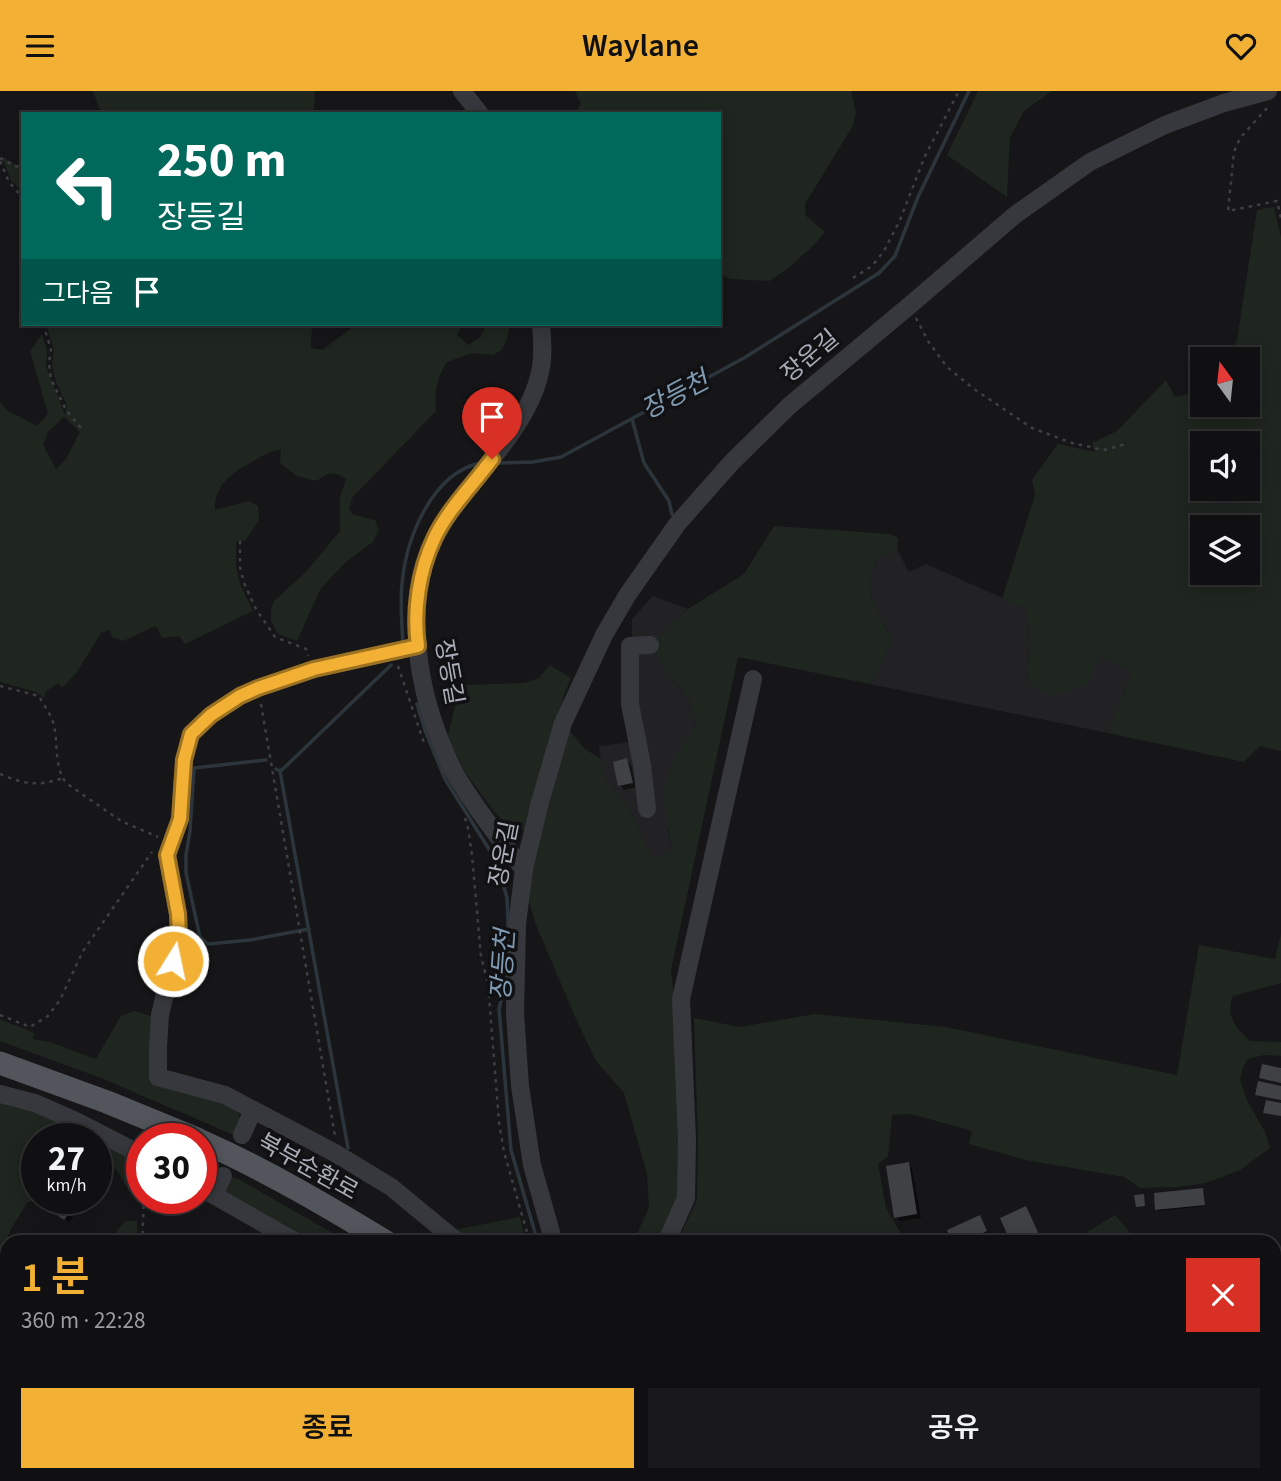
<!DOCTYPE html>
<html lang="ko">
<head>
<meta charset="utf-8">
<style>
  :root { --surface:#101012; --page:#19191b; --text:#f1f3f6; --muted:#9c9d9f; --line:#303032; --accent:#f2b134 }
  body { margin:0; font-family:"Source Sans 3","Noto Sans KR",sans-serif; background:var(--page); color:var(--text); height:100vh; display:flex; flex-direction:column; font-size:26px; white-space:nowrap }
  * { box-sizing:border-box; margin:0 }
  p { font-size:23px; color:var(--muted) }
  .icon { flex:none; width:38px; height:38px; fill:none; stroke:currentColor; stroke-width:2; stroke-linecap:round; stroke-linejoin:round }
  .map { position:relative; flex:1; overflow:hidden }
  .sheet { position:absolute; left:0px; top:1144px; width:1281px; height:247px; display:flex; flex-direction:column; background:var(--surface); border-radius:21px 21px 0 0; box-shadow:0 4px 18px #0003,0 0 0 2px var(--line) }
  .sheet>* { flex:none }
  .banner { position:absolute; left:21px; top:21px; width:700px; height:214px; border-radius:0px; box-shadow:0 4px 18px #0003,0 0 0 2px var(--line); background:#00695c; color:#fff; overflow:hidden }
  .needle { width:46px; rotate:345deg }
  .controls { position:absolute; left:1190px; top:256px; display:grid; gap:14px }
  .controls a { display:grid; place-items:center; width:70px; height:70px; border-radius:0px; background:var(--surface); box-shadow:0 4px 18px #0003,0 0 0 2px var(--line); font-size:35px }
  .speed { position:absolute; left:21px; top:1032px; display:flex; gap:14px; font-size:35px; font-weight:700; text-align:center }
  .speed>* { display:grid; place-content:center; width:91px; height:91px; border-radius:50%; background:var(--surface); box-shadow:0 4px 18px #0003,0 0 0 2px var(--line); line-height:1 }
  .speed small { font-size:18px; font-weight:400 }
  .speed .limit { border:10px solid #d22; background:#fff; color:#111 }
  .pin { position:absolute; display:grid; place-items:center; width:60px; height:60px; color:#fff; margin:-72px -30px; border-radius:50% 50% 50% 0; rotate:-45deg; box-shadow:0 0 7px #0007 }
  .pin .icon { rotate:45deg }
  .me { position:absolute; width:77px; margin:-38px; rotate:10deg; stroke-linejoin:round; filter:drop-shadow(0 0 5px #0008) }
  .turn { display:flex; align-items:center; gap:24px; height:147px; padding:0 21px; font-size:32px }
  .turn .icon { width:91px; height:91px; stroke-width:2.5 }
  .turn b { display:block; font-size:49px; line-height:60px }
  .then { display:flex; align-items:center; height:66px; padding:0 21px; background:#0003; gap:14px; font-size:26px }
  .round { display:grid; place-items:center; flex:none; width:74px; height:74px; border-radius:0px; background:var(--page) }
  .summary { display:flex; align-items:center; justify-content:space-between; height:119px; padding:0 21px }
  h1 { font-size:42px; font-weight:600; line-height:52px; color:var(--accent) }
  .primary-button { display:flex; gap:14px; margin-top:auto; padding:14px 21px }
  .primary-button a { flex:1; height:80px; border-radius:0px; background:var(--accent); color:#111; font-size:28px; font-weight:600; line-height:80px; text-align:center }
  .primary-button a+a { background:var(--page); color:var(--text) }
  header { display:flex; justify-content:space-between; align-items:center; height:91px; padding:0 21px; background:var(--accent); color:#111; font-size:32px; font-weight:600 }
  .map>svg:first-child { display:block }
  .built { fill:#222225 }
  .green { fill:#1e261f; fill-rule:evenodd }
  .shadow { fill:#0007 }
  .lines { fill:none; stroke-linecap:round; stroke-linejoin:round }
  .stream { stroke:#2c353c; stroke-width:3.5 }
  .building { fill:#404145 }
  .path { stroke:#3d3f44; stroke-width:2.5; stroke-dasharray:3.5 5; stroke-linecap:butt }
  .minor { stroke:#37383d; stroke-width:18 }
  .major { stroke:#53555c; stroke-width:23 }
  .highway { stroke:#63666e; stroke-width:26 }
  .route-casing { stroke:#9d7322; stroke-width:18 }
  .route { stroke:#f2b134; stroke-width:12 }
  .labels { text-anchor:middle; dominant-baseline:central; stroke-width:7; stroke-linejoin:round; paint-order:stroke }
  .street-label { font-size:24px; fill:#a8adb8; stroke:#111113 }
  .water-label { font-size:26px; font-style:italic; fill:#7f9bb3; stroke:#111113 }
</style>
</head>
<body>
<header><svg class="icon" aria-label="menu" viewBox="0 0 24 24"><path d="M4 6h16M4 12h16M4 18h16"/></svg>Waylane<svg class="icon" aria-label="heart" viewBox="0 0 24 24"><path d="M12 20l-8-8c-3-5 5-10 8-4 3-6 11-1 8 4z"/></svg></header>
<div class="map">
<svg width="1281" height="1390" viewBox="0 0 1281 1390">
  <rect width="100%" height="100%" fill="#161618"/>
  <g class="built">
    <polygon points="897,458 909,481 926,473 1025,517 1030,541 1027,590 1099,565 1132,581 1108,642 870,593 884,568 892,548 874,516 868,487 879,468"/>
    <polygon points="653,505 688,518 658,548 632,548 632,528"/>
    <polygon points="655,559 664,577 689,608 696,634 669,679 668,740 672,756 665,764 650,765 632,722 603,685 599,655 640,650 634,560"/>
  </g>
  <g class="green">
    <polygon points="93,0 315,0 314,23 98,23 100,19"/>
    <polygon points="575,0 851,0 856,22 852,36 805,113 806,125 825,141 814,154 787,178 769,190 730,188 719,182 719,23 574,23 581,13"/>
    <polygon points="978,0 1052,0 1024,20 1010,46 1007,106 947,64"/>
    <polygon points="1,65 15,73 23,75 23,102 11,89"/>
    <path d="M1274,116L1281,146V660L1260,655L1244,671L1108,642L1132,581L1099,565L1087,594L1052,605L1027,590L1030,541L1025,517L1002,508L1035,404L1032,389L1058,353L1095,361L1092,352L1117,340L1166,289L1175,306L1202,301V313H1248V268H1225L1237,249L1257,119ZM1202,352H1248V397H1202ZM1202,436H1248V481H1202Z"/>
    <path d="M46,233H315L312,236L311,257L322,259L354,235V233H463L457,243L468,254L480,247L487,233H510L508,245L502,259L493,264L472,262L447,271C436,289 435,299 436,320L352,407L349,418L352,423L375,429L379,439L373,451L347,470L321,497L297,550L278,543L271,530V517L275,509L305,482L340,440V407L346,388C333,379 329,382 316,390L297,385L280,372L281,359C271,359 264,364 255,369C234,381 214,392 215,419L249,410L258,415L259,429L245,450H236V476L240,493L253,520L185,553L179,545L162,547L156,535L123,550L112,546L110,539L101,542L77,581L62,597L58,592L45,601V607L36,601L0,591V311L8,320L37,335L48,323L30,260L42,243L47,260L46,275L65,324L67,315L56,291L52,273L54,259ZM64,326L80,341L66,368L56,378L43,354L48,341Z"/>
    <path d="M774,435L890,443L898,447L897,458C891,462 882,465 878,470C858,495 879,525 892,548L884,568L870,593L738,566L671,879L674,907L680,1050L679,1105L658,1151H633L649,1117L647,1083L624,1002L596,970L576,928L536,834L526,799L567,637L585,658L601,668L603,685L632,722L650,765L665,764L672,756C667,736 662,697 670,678C676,662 687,648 696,634L689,608L664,577L655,559L658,548L688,518L744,483Z"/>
    <polygon points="550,574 571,587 564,604 526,737 521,740 514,739 496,723 462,677 448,644 456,611 464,594 525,592 539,587"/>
    <path d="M1281,843V892L1233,905C1225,925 1236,937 1250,950L1281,951V965L1264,964L1248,968L1243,976L1240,989L1247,1009L1265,1041L1270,1057L1240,1079L1206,1092L1178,1096L1140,1097L1124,1086L1026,1069L969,1053L972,1040L911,1023L892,1024L888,1065L878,1073L886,1117L906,1151H677L697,1109L698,1049L694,927L740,936L815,923L946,936L1177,984L1199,854L1275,868Z"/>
    <path d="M134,920L152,925V990L236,1014C241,1026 241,1034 236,1045L101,987L0,950V928L34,942L33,948L50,951L96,968L121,925Z"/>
    <path d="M0,1008L33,1018L76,1035L142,1071V1101L139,1111C129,1105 124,1089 116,1078L96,1074V1048H37V1107L27,1112L11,1138L2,1159L7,1169V1330L0,1334Z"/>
    <polygon points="226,1083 240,1089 348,1151 309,1151 226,1107 223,1102"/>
    <polygon points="1115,1124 1138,1151 1071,1151"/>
    <polygon points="520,1126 526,1152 466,1151 448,1140"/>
    <polygon points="125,1130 137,1130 137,1151 97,1151 113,1145"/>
    <polygon points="1281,1347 1281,1390 1237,1390 1243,1384 1274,1384 1274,1354"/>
    <polygon points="763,1384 1063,1384 1063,1390 758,1390"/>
  </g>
  <g class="shadow">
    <polygon points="627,669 631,674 636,696 624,699 620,694"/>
    <polygon points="908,1073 912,1077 921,1127 900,1130 896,1126"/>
    <polygon points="1202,1099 1204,1100 1205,1115 1158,1120 1157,1118"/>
    <polygon points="67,1108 69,1108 80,1117 69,1131 57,1121"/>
    <polygon points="981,1128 988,1142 966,1152 954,1152"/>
  </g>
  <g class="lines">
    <g class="stream">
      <polyline points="632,328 644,372 669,410 672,423"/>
      <polyline points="498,372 533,371 561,366 744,267 879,182 895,165 918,106 969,0"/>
      <path d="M403,553C402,534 400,513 402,493C406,448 431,383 480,372"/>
      <polyline points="417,613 426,642 445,688 497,771 507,807 508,832 506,888 499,918 511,1059 538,1152"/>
      <polyline points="266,669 194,677 190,740 186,764 186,782 200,846 208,853 250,849 309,838"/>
      <polyline points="276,678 280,680 284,677 391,574"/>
      <polyline points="280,680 348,1057"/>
      <polyline points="404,1384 405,1390"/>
      <polyline points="110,1390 111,1384"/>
      <polyline points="1107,1390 1113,1384"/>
    </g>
  </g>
  <g class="building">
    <polygon points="627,667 633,692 618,695 613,671"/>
    <polygon points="1262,973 1281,977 1281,992 1259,987"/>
    <polygon points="1258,990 1281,995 1281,1009 1255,1004"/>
    <polygon points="1266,1009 1281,1012 1281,1025 1263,1022"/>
    <polygon points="909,1071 917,1123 894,1127 886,1075"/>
    <polygon points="1203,1097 1205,1114 1155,1119 1154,1102"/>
    <polygon points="1144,1103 1145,1115 1136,1116 1134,1104"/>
    <polygon points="64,1108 72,1108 77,1111 64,1129 54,1122"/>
    <polygon points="1026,1115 1043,1152 1011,1152 1000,1127"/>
    <polygon points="980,1124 987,1140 962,1152 952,1152 947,1139"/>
  </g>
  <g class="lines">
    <g class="path">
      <polyline points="1267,17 1240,47 1234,61 1228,120 1277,110 1281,127"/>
      <polyline points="0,67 15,75 23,77"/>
      <polyline points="0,70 9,91 21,105 23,115"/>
      <polyline points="853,187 872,175 884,160 900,129 925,65 959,0"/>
      <polyline points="916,227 928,250 947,276 974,298 1032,337 1072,352 1104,359 1126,353"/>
      <polyline points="43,233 51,258 49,272 51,288 66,319 81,337"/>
      <polyline points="240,450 240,476 244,492 256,518 275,546 306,558 308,565"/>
      <polyline points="398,575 424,652"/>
      <path d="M0,595L39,605C43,613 50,622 53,631C59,651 53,674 66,692L121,730L158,746"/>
      <polyline points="261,613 335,1045"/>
      <path d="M0,683C24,693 37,696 63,687"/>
      <polyline points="465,727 468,737 472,764 481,866 488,892 499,1031 504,1061 530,1152"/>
      <polyline points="0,924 30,936 48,925 60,909 83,860 152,761"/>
      <polyline points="142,1152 144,1108"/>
      <polyline points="0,1339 7,1335"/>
      <polyline points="397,1384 398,1390"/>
      <polyline points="576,1384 577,1390"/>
      <polyline points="121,1390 159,1384"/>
    </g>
    <g class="minor">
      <polyline points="462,0 480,23"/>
      <polyline points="418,555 314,578 258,597 240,605 211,624 191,643 184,669 180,728 167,764 178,823 179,844 160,924 158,956 158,986 225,1004 335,1062 391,1096 459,1152"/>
      <polyline points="647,718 642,674 630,613 630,555 650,554"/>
      <path d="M524,778C499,748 475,716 455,683C449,672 445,660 440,649C416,589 404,505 435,446C440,437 446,427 452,419C481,378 530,331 540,281C544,265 542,248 541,233"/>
      <polyline points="0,1003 35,1012 78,1031 142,1064"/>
      <polyline points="242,1044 253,1019"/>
      <polyline points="201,1097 298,1152"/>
      <polyline points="214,1104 223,1085"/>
      <polyline points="554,1152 532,1074 520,995 515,922 517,833 524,778 540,711 563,632 604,544 628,503 678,432 732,371 789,315 909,215 1015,124 1090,71 1165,34 1224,12 1268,0"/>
      <polyline points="666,1152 686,1107 687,1049 681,908 753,588"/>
      <polyline points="1274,1175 1281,1168"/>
      <polyline points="610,1384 617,1390"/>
      <polyline points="730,1384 734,1390"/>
      <polyline points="1087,1390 1092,1384"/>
    </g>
    <g class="major">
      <polyline points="0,972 107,1011 197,1048"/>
      <path d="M201,1050C266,1079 327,1115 388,1152"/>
      <polyline points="676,1384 682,1390"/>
    </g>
    <g class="highway">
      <polyline points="1274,1276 1281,1267"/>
      <polyline points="1274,1335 1281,1329"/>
      <polyline points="1174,1390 1179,1384"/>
      <polyline points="1219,1390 1225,1384"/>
    </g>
  </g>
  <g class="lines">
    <g class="route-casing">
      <path id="route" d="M173,870L179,844L178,823L167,764L180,728L184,669L191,643L211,624L240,605L258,597L314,578L418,555C413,520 419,480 434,448C448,418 473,394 492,368"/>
    </g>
    <use href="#route" class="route"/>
  </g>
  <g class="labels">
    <g class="street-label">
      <text transform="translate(810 265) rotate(-40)">장운길</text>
      <text transform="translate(449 581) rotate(80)">장등길</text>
      <text transform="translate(504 763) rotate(-79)">장운길</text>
      <text transform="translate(308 1076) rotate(29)">북부순환로</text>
    </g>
    <g class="water-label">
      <text transform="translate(675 304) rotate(-28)">장등천</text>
      <text transform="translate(503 874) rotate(-86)">장등천</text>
    </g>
  </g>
</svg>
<div class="controls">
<a><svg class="needle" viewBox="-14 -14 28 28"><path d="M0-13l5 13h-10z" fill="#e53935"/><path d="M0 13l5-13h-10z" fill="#9c9d9f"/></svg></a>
<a><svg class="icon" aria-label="sound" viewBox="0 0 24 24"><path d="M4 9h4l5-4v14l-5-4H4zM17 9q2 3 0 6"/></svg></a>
<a><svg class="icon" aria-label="layers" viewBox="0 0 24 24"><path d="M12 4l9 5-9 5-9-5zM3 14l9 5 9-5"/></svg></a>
</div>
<div class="speed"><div>27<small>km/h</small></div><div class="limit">30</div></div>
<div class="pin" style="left:492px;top:368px;background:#d93025"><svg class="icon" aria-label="arrive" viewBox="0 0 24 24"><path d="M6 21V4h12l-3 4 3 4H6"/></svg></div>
<svg class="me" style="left:173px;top:870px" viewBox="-20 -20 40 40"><circle r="17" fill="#f2b134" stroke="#fff" stroke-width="3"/><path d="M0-11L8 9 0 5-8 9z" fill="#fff"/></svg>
<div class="banner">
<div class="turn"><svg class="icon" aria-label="left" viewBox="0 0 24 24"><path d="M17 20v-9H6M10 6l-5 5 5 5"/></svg><div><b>250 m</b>장등길</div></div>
<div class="then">그다음<svg class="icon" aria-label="arrive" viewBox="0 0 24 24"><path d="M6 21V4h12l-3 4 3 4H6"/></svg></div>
</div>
<section class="sheet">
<div class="summary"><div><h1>1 분</h1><p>360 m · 22:28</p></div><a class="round" style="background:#d93025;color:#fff"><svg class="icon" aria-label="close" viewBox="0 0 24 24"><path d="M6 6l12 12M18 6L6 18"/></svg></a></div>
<div class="primary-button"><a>종료</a><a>공유</a></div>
</section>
</div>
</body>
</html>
